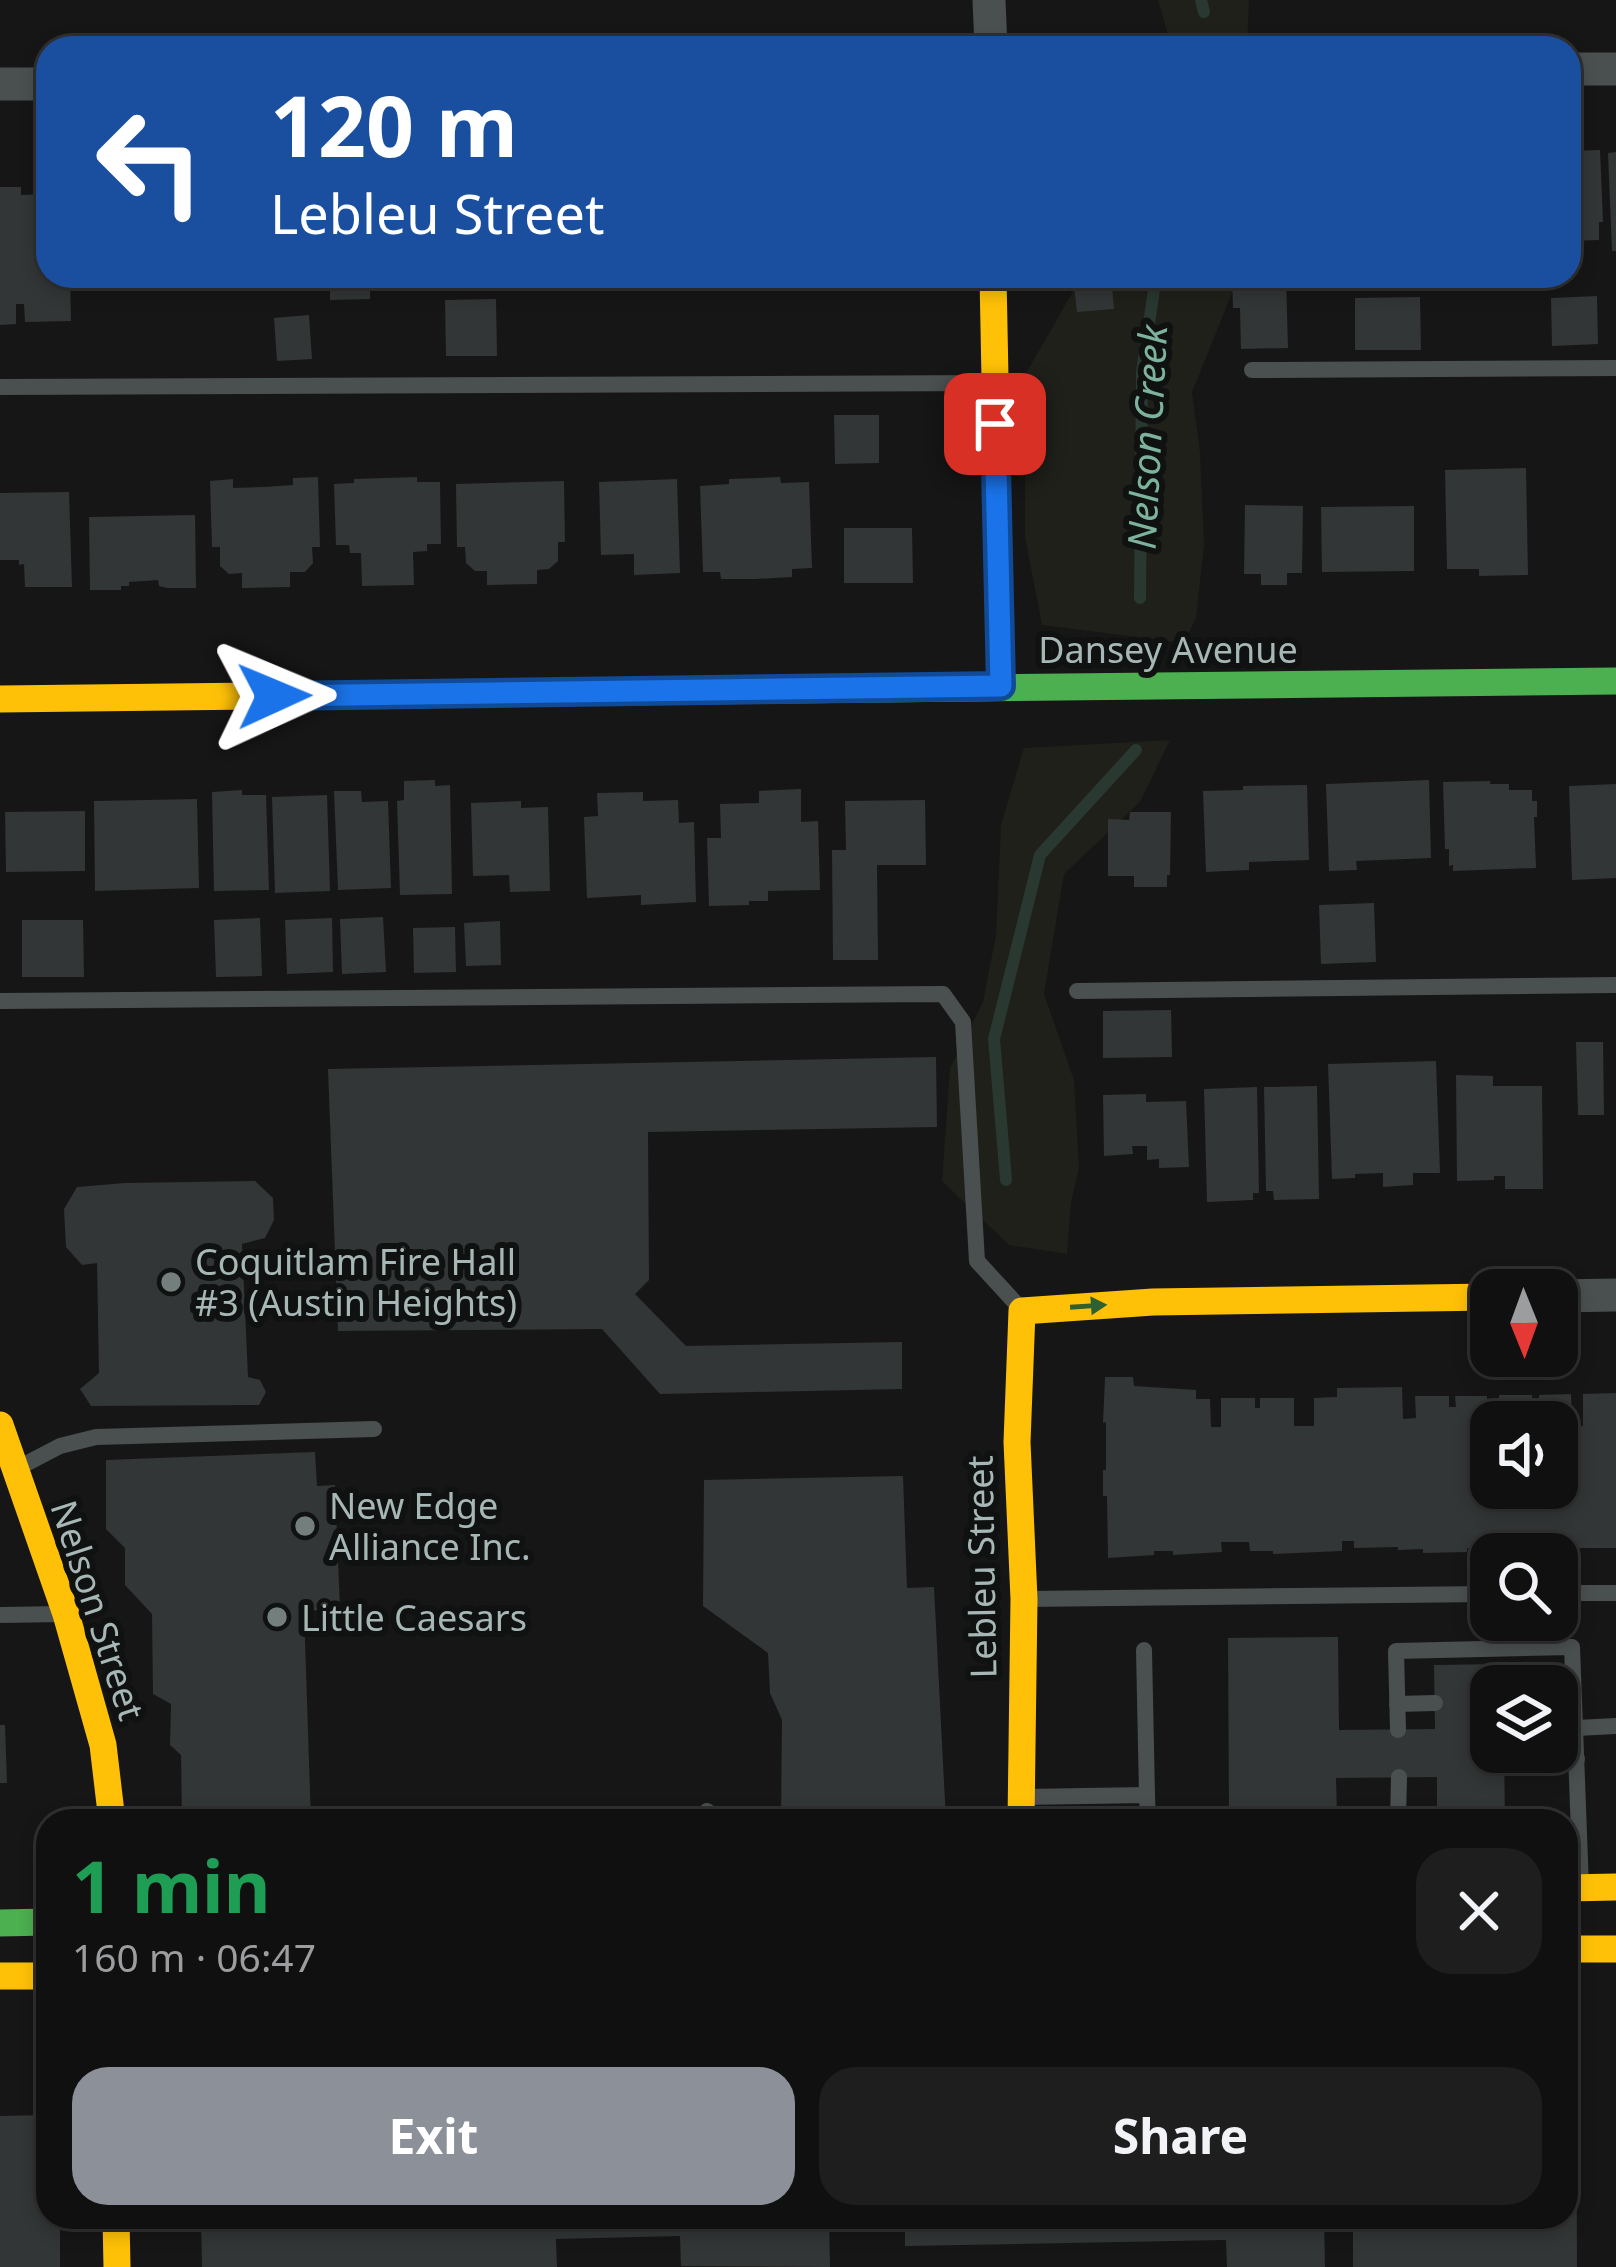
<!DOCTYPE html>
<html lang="en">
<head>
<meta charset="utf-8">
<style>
  :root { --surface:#101010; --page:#1e1e1e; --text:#f1f3f6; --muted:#9c9d9f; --line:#303030; --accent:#8c9099 }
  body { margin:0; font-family:"Noto Sans",sans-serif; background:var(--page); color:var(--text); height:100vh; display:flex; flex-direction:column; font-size:45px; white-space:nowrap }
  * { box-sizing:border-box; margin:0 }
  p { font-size:39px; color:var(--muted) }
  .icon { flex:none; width:66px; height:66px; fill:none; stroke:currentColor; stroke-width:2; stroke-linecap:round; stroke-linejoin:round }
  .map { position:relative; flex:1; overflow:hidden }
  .details { position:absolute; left:36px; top:1809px; width:1542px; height:420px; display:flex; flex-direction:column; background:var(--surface); border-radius:36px; box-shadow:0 6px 18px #0003,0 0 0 3px var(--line) }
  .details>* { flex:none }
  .guide { position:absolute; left:36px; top:36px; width:1545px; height:252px; border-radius:36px; box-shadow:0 6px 18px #0003,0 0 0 3px var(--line); background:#1a4fa0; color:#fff; overflow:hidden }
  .needle { width:78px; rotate:179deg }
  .fabs { position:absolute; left:1470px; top:1269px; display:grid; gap:24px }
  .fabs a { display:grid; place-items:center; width:108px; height:108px; border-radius:24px; background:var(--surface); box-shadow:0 6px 18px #0003,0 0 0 3px var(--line); font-size:60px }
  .pin { position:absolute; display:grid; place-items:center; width:102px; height:102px; color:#fff; margin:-51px; border-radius:24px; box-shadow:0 6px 18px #0006 }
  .me { position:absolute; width:132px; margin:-66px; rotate:89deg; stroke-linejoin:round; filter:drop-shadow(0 0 9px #0008) }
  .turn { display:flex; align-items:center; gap:42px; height:252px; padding:0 36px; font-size:54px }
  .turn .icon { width:156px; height:156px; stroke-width:2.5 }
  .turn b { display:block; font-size:84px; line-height:102px }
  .round { display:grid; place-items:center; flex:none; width:126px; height:126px; border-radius:36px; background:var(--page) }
  .headline { display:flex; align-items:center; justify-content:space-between; height:204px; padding:0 36px }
  h1 { font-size:72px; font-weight:700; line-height:90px; color:#1e9e55 }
  .action { display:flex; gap:24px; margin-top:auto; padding:24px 36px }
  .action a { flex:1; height:138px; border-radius:36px; background:var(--accent); color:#fff; font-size:48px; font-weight:700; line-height:138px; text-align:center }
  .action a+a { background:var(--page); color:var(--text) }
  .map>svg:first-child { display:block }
  .green { fill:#1f201a }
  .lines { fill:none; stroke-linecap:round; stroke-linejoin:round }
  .stream { stroke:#293831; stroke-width:12 }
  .building { fill:#333636 }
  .lane { stroke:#4a4f4f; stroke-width:16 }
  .street { stroke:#4a4f4f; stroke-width:33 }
  .fast { stroke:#4caf50; stroke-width:27 }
  .slow { stroke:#ffc107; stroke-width:27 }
  .oneway { fill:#2e6031 }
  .route-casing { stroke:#114b97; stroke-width:30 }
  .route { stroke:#1a73e8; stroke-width:21 }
  .poi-dot { fill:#747f7d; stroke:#101212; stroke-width:4.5 }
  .labels { text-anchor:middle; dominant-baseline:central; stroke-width:12; stroke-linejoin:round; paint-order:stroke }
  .street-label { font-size:36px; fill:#a7b7b5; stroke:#101212 }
  .poi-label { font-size:36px; fill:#a7b7b5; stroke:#101212; text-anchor:start }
  .water-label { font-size:39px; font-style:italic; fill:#7db39d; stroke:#101212 }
</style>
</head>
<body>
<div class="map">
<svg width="1616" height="2267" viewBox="0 0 1616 2267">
  <rect width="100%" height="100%" fill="#161616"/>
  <g class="green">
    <polygon points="1158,0 1249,0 1247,48 1164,48 1168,35"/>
    <polygon points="1082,276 1239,276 1192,392 1200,453 1204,545 1196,618 1184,643 1042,625 1025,537 1025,375"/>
    <polygon points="1170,740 1140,802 1064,874 1044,994 1074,1080 1079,1168 1071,1202 1067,1254 1009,1245 942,1181 950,1068 983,1002 996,935 1001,825 1024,748"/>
  </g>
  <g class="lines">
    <g class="stream">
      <polyline points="1201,0 1204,12"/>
      <polyline points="1140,598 1142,372 1156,276"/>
      <polyline points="1006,1180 994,1039 1040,855 1136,750"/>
    </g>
  </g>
  <g class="building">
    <polygon points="1600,150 1603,222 1599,222 1599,240 1569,241 1569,151"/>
    <polygon points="1616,152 1616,251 1612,251 1608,153"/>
    <polygon points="0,187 21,187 21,195 48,194 48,276 70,276 71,321 25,322 24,304 16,304 16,324 0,325"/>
    <polygon points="330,276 428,276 428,290 370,291 370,299 330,300"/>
    <polygon points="1111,276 1114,309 1077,312 1073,277"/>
    <polygon points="1232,276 1286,276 1288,348 1241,349 1240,308 1233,308"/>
    <polygon points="1597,296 1598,344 1552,346 1551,298"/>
    <polygon points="1420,297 1421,350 1355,350 1355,298"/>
    <polygon points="496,299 497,356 446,356 445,300"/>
    <polygon points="309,315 312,359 277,361 274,318"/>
    <polygon points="834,415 879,415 879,463 835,464"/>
    <polygon points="1526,468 1528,575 1479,576 1479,569 1447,569 1445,470"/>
    <polygon points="318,477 320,547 312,547 313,563 305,572 290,572 290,587 242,588 242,573 229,574 220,566 220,547 212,547 210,481 233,479 233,488 264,487 293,485 293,478"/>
    <polygon points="417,477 417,482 440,482 441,544 427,544 427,551 413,552 414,585 362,586 361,553 350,553 349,545 336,545 334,484 354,483 354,479"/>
    <polygon points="780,477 781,483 809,482 812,568 792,569 792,577 756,579 721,579 720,572 703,572 700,486 729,484 729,479"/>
    <polygon points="677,479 680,573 634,575 634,554 601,555 599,482"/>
    <polygon points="564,481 565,542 558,542 558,561 549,569 537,570 537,584 487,585 487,571 475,571 466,563 465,547 457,547 456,484"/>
    <polygon points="69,492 72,587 25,587 24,564 19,565 19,560 0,560 0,493"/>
    <polygon points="1245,505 1303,506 1302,573 1287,573 1287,585 1261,585 1261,574 1244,574"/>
    <polygon points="1414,506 1414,571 1322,572 1321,507"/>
    <polygon points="195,515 196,588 167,588 159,586 158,580 129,582 129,586 121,586 121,590 90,590 89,517"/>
    <polygon points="844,528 912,528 913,583 844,583"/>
    <polygon points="435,780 435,786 450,785 452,894 400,895 397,801 404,800 404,781"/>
    <polygon points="1429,780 1431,858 1356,861 1357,870 1329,871 1326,784"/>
    <polygon points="1490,781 1490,784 1509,784 1509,790 1532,790 1532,801 1537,801 1537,817 1534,817 1536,868 1453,871 1453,865 1449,866 1449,849 1445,849 1443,782"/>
    <polygon points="1616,784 1616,878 1572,880 1569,786"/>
    <polygon points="1307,785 1309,860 1249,862 1249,870 1206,872 1203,791 1243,790 1243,786"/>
    <polygon points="801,789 801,822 818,821 820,890 768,891 768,901 749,901 749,905 709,906 707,838 721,838 720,804 759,803 759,791"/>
    <polygon points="242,790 242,795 266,795 269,890 214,891 212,792"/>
    <polygon points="334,791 361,791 362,802 388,801 391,888 338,890"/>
    <polygon points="643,792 643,801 678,800 679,823 694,822 696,902 641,905 641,895 587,898 584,817 598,816 597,793"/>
    <polygon points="327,795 330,891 275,893 272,797"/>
    <polygon points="197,799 199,888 95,891 94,801"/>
    <polygon points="925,800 926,865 877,865 878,960 833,960 832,850 846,850 845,801"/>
    <polygon points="521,801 521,808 548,807 550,891 510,892 509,875 473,876 471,803"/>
    <polygon points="85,811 85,871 6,872 5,812"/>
    <polygon points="1130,812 1171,812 1170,875 1167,875 1167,887 1134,887 1134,876 1108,876 1108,819 1129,820"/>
    <polygon points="1374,903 1376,962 1321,964 1319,905"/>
    <polygon points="383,917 386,972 342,974 340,919"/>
    <polygon points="260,918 262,976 216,977 214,920"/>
    <polygon points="332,918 333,972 287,974 285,920"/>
    <polygon points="22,920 83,920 84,977 22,977"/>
    <polygon points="500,921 501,965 466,966 464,923"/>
    <polygon points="455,927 456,972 414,973 413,928"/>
    <polygon points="1171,1010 1172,1057 1103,1058 1103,1011"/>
    <polygon points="1576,1042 1603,1042 1604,1115 1578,1115"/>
    <polygon points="936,1057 937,1127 648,1132 649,1280 635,1294 686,1346 902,1342 902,1389 660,1394 602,1329 338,1331 328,1069"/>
    <polygon points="1436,1061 1440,1173 1413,1173 1413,1185 1383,1187 1383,1173 1355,1174 1355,1178 1332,1179 1328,1064"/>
    <polygon points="1456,1075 1493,1076 1493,1086 1542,1086 1543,1189 1505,1189 1505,1176 1494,1176 1494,1180 1457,1181"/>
    <polygon points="1317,1086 1319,1199 1274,1200 1273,1191 1266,1191 1264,1087"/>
    <polygon points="1257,1087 1259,1193 1253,1193 1253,1200 1207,1202 1204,1089"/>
    <polygon points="1146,1094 1146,1102 1186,1101 1189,1167 1159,1168 1159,1159 1147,1160 1147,1146 1132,1146 1133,1154 1104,1156 1103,1095"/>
    <polygon points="255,1181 273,1198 274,1220 265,1238 242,1244 248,1377 260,1380 266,1392 259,1405 91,1406 80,1389 99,1373 97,1263 82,1265 66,1247 64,1209 77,1187 125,1183"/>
    <polygon points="1105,1377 1133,1377 1134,1386 1196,1390 1196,1399 1210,1399 1211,1427 1221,1427 1221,1398 1255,1398 1255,1408 1260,1408 1260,1398 1294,1398 1294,1426 1314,1426 1314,1398 1337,1397 1337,1388 1402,1387 1403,1419 1416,1418 1415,1396 1449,1396 1449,1407 1456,1407 1455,1396 1487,1396 1488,1427 1491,1427 1491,1488 1557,1488 1557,1422 1499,1422 1499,1395 1532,1395 1532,1406 1539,1405 1539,1395 1571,1394 1572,1427 1583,1426 1583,1394 1616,1393 1616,1548 1551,1548 1551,1550 1505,1551 1505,1548 1467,1548 1467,1552 1423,1553 1423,1549 1398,1550 1398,1547 1354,1548 1354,1541 1342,1541 1342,1551 1273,1554 1273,1551 1250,1551 1249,1542 1221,1542 1222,1552 1173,1555 1173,1551 1154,1551 1154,1555 1108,1558 1107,1496 1103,1496 1103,1470 1106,1470 1106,1422 1103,1423"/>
    <polygon points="315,1452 317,1486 335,1485 340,1609 304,1611 311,1821 182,1821 181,1755 170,1745 171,1704 153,1694 152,1614 125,1585 125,1548 106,1529 106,1460"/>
    <polygon points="903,1476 907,1588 934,1587 946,1821 781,1821 782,1720 770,1693 768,1653 703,1606 704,1480"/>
    <polygon points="1338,1637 1339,1730 1435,1729 1434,1665 1504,1664 1504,1686 1491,1686 1491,1752 1504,1752 1505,1821 1437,1821 1437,1777 1336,1778 1337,1815 1229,1815 1228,1638"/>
    <polygon points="0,1725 5,1725 7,1783 0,1783"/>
    <polygon points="1566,2022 1576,2022 1577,2267 1353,2267 1353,2217 1566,2217"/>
    <polygon points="48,2115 48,2217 60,2217 60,2267 0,2267 0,2116"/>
    <polygon points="201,2217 829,2217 830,2267 681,2266 680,2236 556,2239 557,2267 202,2267"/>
    <polygon points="905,2217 1324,2217 1325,2267 1227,2267 1226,2240 905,2246"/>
  </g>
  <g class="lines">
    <g class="lane">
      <polyline points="1252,370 1616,368"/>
      <polyline points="0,387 994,383"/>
      <polyline points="1077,991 1616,985"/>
      <polyline points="0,1001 943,994 963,1022 977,1261 1022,1310"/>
      <polyline points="16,1469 60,1446 96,1437 374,1429"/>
      <polyline points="1557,1593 1616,1593"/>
      <polyline points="1025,1599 1491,1594"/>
      <polyline points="0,1615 65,1614"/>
      <polyline points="1144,1650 1147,1795"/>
      <polyline points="1397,1704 1435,1703"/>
      <polyline points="1576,1728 1616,1726"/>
      <polyline points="1398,1730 1396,1651 1572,1647 1581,1887"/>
      <polyline points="1504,1760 1577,1759"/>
      <polyline points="1024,1797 1147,1795 1148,1821"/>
      <polyline points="707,1811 720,1821"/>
      <polyline points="380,1821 385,1815"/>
      <polyline points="1398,1821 1399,1777"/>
    </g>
    <g class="street">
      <polyline points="989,0 991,48"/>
      <polyline points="1569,69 1616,69"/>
      <polyline points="0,84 48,84"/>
      <polyline points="1557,1296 1616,1295"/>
    </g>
    <g class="fast">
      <polyline points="695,691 1616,681"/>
      <polyline points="0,1923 48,1922"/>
    </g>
    <g class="slow">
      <polyline points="993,276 1001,686"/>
      <polyline points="0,699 695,691"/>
      <polyline points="0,1425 66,1614 103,1745 112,1821"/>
      <polyline points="1021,1821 1024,1599 1017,1442 1022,1311 1153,1302 1491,1297"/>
      <polyline points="1566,1888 1616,1887"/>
      <polyline points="1566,1949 1616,1949"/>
      <polyline points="0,1976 48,1976"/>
      <polyline points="116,2217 117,2267"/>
    </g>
  </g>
  <defs><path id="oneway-solid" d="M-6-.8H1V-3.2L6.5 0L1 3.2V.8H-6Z" transform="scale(3)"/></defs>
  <use class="oneway" href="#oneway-solid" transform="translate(1088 1306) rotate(-4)"/>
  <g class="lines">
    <g class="route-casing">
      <polyline id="route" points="274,696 1001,686 995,424"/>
    </g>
    <use href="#route" class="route"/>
  </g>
  <g class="poi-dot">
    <circle cx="171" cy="1282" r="12"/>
    <circle cx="305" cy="1526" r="12"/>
    <circle cx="277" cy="1617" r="12"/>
  </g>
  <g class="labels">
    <g class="street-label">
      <text x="1168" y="649">Dansey Avenue</text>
      <text transform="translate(981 1567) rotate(-91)">Lebleu Street</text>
      <text transform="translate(98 1610) rotate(72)">Nelson Street</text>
    </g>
    <g class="poi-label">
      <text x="195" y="1261">Coquitlam Fire Hall<tspan x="195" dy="41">#3 (Austin Heights)</tspan></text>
      <text x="329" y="1505">New Edge<tspan x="329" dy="41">Alliance Inc.</tspan></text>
      <text x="301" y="1617">Little Caesars</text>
    </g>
    <g class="water-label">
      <text transform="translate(1146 437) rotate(-87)">Nelson Creek</text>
    </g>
  </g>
</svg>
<div class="fabs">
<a><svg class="needle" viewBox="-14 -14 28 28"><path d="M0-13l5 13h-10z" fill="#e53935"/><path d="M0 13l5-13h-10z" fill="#9c9d9f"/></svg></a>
<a><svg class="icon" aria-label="sound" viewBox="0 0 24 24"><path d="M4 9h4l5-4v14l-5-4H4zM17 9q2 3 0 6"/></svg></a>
<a><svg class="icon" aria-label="search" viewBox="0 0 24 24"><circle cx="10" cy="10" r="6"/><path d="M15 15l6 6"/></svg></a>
<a><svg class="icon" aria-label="layers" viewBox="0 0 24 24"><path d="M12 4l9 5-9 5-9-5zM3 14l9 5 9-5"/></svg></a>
</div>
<div class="pin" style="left:995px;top:424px;background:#d93025"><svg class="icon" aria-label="arrive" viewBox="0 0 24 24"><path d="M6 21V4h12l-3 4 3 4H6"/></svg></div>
<svg class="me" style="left:274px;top:696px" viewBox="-20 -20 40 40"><path d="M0-17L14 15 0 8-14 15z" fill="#1a73e8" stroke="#fff" stroke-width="4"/></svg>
<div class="guide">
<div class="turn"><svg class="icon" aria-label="left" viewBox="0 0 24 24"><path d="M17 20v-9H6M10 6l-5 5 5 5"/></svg><div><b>120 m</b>Lebleu Street</div></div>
</div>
<section class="details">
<div class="headline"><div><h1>1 min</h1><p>160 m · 06:47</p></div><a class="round"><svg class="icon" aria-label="close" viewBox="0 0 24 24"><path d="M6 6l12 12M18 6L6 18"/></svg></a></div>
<div class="action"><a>Exit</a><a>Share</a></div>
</section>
</div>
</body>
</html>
